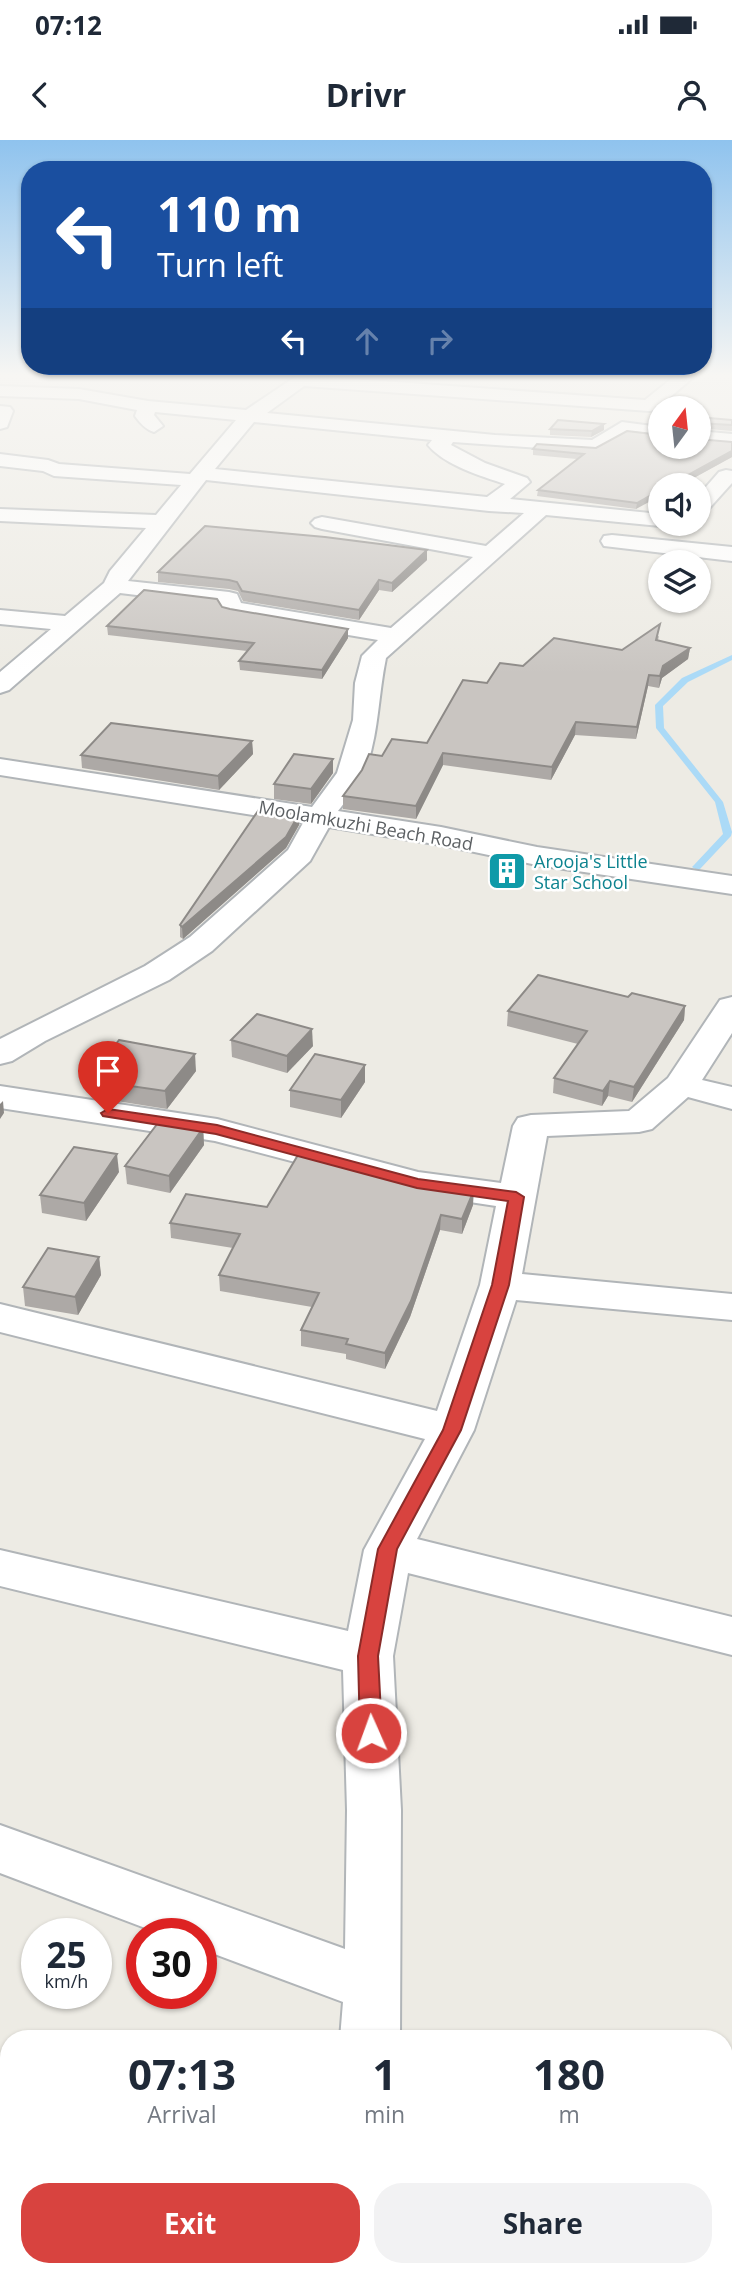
<!DOCTYPE html>
<html lang="en">
<head>
<meta charset="utf-8">
<style>
  :root { --surface:#fff; --page:#f2f2f3; --text:#1f2937; --muted:#747a83; --accent:#d8433f }
  body { margin:0; font-family:"Open Sans",sans-serif; background:var(--page); color:var(--text); height:100vh; display:flex; flex-direction:column; font-size:26px; white-space:nowrap }
  * { box-sizing:border-box; margin:0 }
  p { font-size:23px; color:var(--muted) }
  .icon { flex:none; width:38px; height:38px; fill:none; stroke:currentColor; stroke-width:2; stroke-linecap:round; stroke-linejoin:round }
  .map { position:relative; flex:1; overflow:hidden }
  .drawer { position:absolute; left:0px; top:1890px; width:733px; height:247px; display:flex; flex-direction:column; background:var(--surface); border-radius:28px 28px 0 0; box-shadow:0 2px 5px #0004 }
  .drawer>* { flex:none }
  .banner { position:absolute; left:21px; top:21px; width:691px; height:214px; border-radius:28px; box-shadow:0 2px 5px #0004; background:#1a4fa0; color:#fff; overflow:hidden }
  .needle { width:46px; rotate:15deg }
  .buttons { position:absolute; left:648px; top:256px; display:grid; gap:14px }
  .buttons a { display:grid; place-items:center; width:63px; height:63px; border-radius:50%; background:var(--surface); box-shadow:0 2px 5px #0004; font-size:35px }
  .speed { position:absolute; left:21px; top:1778px; display:flex; gap:14px; font-size:35px; font-weight:700; text-align:center }
  .speed>* { display:grid; place-content:center; width:91px; height:91px; border-radius:50%; background:var(--surface); box-shadow:0 2px 5px #0004; line-height:1 }
  .speed small { font-size:18px; font-weight:400 }
  .speed .limit { border:10px solid #d22; background:#fff; color:#111 }
  .pin { position:absolute; display:grid; place-items:center; width:60px; height:60px; color:#fff; margin:-72px -30px; border-radius:50% 50% 50% 0; rotate:-45deg; box-shadow:0 0 7px #0007 }
  .pin .icon { rotate:45deg }
  .me { position:absolute; width:77px; margin:-38px; rotate:358deg; stroke-linejoin:round; filter:drop-shadow(0 0 5px #0008) }
  .turn { display:flex; align-items:center; gap:24px; height:147px; padding:0 21px; font-size:32px }
  .turn .icon { width:91px; height:91px; stroke-width:2.5 }
  .turn b { display:block; font-size:49px; line-height:60px }
  .lanes { display:flex; align-items:center; height:66px; padding:0 21px; background:#0003; justify-content:center; gap:35px; direction:ltr }
  .lanes .off { opacity:.35 }
  .eta { display:flex; justify-content:space-evenly; align-items:center; height:119px; text-align:center }
  .eta b { font-size:42px; font-weight:700; line-height:49px }
  .cta { display:flex; gap:14px; margin-top:auto; padding:14px 21px }
  .cta a { flex:1; height:80px; border-radius:28px; background:var(--accent); color:#fff; font-size:28px; font-weight:700; line-height:80px; text-align:center }
  .cta a+a { background:var(--page); color:var(--text) }
  .status { display:flex; justify-content:space-between; align-items:center; height:49px; padding:0 35px; background:var(--surface); direction:ltr }
  .status svg { height:19px; fill:currentColor }
  header { display:flex; justify-content:space-between; align-items:center; height:91px; padding:0 21px; background:var(--surface); font-size:32px; font-weight:700 }
  .map>svg:first-child { display:block }
  .lines { fill:none; stroke-linecap:round; stroke-linejoin:round }
  .stream { fill:#abdaf7; fill-rule:evenodd }
  .minor-casing { stroke:#b1b5b8; stroke-width:4 }
  .minor { fill:#fff; fill-rule:evenodd }
  .wall { fill:#ada9a6 }
  .shaded-wall { fill:#8d8a87 }
  .building { fill:#c9c5c1; stroke:#8d8a87; stroke-width:2 }
  .route { fill:#d8433f; stroke:#8c2c29; stroke-width:2 }
  .labels { text-anchor:middle; dominant-baseline:central; stroke-width:5; stroke-linejoin:round; paint-order:stroke }
  .far-street-label { font-size:18px; fill:#5c6063; stroke:#fff }
  .far-culture-label { font-size:18px; fill:#0d838f; stroke:#fff; text-anchor:start }
</style>
</head>
<body>
<div class="status"><b>07:12</b><svg viewBox="0 0 49 12"><path d="M0 12V9h3v3zM5 12V6h3v6zM10 12V3h3v9zM15 12V0h3v12zM26 1h20v11H26zM47 4h2v5h-2z"/></svg></div>
<header><svg class="icon" aria-label="back" viewBox="0 0 24 24"><path d="M15 5l-7 7 7 7"/></svg>Drivr<svg class="icon" aria-label="person" viewBox="0 0 24 24"><circle cx="12" cy="8" r="4"/><path d="M4 21q1-7 8-7t8 7"/></svg></header>
<div class="map">
<svg width="732" height="2136" viewBox="0 0 732 2136">
  <rect width="100%" height="100%" fill="#edebe4"/>
  <g class="lines">
    <polygon class="stream" points="732,515 732,520 688,542 663,566 664,588 723,662 732,692 731,696 700,729 697,730 692,727 694,725 723,694 715,662 656,588 655,565 682,538"/>
    <g class="minor-casing">
      <g id="minor">
        <path d="M298,235L645,260L676,235H696L655,270L649,271L304,246L267,273L495,295L592,300L622,282L660,287V299L626,294L596,312L453,302L451,305L485,323L527,338L530,342L510,359L660,374V383H668L660,386L546,375L386,518C378,556 379,594 365,631C360,645 347,659 338,671L441,687L537,707L732,736V754L537,725L441,705L329,687L310,721L212,811L169,840L45,901L12,921L0,924V899L145,826L190,797L288,710L303,683L0,635V619L312,667L337,633L353,580L355,543L362,516L378,500L231,475L223,473L219,465L120,453L9,550L0,553V532L51,489L0,484V470L65,476L104,443L110,431L146,388L0,381V369L156,375L181,345L54,336L43,331L0,326V314L48,320L59,324L190,334L236,280L155,272L154,275L163,286L154,292C145,289 140,283 135,276L137,270L79,259L0,256V246L79,249L148,261L246,270ZM254,282L432,300L428,305C444,325 481,336 505,344L487,357L215,329ZM206,340L489,371L524,373L486,406L322,377L315,379L311,383L315,387L322,389L473,417L391,488L241,463L237,454L229,452L128,441Z"/>
        <polygon points="0,266 10,267 13,271 7,287 0,289"/>
        <polygon points="698,291 732,294 732,306 698,303"/>
        <polygon points="726,330 732,331 732,343 705,373 698,375 698,356 719,332"/>
        <polygon points="612,395 732,407 732,421 604,406 601,401 604,396"/>
        <polygon points="732,857 732,893 702,940 732,947 732,969 688,957 652,989 639,992 547,996 522,1134 732,1154 732,1180 516,1160 474,1290 417,1399 732,1477 732,1515 408,1433 393,1516 401,1670 400,1899 340,1899 343,1862 201,1809 201,1794 161,1794 0,1733 0,1685 345,1809 347,1670 343,1530 0,1446 0,1410 348,1491 364,1410 425,1299 0,1192 0,1164 437,1271 480,1145 496,1066 417,1054 215,1001 0,968 0,946 217,979 418,1032 501,1043 513,986 518,978 531,975 629,971 668,938 720,860"/>
        <polygon points="732,1949 732,2079 724,2083 724,1952"/>
        <polygon points="724,2099 732,2102 732,2136 683,2136 683,2128 724,2128"/>
        <polygon points="151,2128 220,2128 216,2136 147,2136"/>
        <polygon points="518,2128 584,2128 582,2136 516,2136"/>
      </g>
    </g>
    <use href="#minor" class="minor"/>
  </g>
  <g class="wall">
    <polygon points="698,277 732,280 732,291 698,288"/>
    <polygon points="604,284 604,290 591,297 550,295 550,289"/>
    <polygon points="660,295 732,302 732,317 681,345 660,345 636,369 537,356 538,350 577,319 533,315 533,309 596,308"/>
    <polygon points="427,420 392,452 379,450 359,480 243,461 238,451 229,449 158,442 158,432"/>
    <polygon points="222,467 348,498 322,539 240,530 239,521 247,511 108,495 107,486"/>
    <polygon points="659,496 658,500 690,508 688,519 662,538 659,548 648,546 636,599 575,595 551,640 443,625 416,679 343,669 343,656 382,616 427,603 487,543 523,526 622,510"/>
    <polygon points="252,601 253,614 219,650 82,628 81,615"/>
    <polygon points="333,619 333,633 311,664 274,659 274,644"/>
    <polygon points="299,674 299,685 286,708 183,799 180,797 180,785"/>
    <polygon points="628,857 685,866 684,880 632,962 608,956 602,966 553,953 554,938 578,904 507,886 508,871"/>
    <polygon points="231,900 313,906 287,933 232,917"/>
    <polygon points="196,931 167,969 91,957 89,940"/>
    <polygon points="365,942 341,978 290,967 290,950"/>
    <polygon points="203,988 204,1005 170,1053 127,1044 125,1026"/>
    <polygon points="119,1032 86,1081 42,1073 40,1055"/>
    <polygon points="473,1065 462,1094 440,1090 410,1177 385,1229 346,1219 346,1214 301,1206 301,1190 312,1167 220,1151 219,1135 233,1108 171,1098 170,1083 267,1067"/>
    <polygon points="99,1117 101,1135 78,1175 25,1166 23,1147"/>
  </g>
  <g class="shaded-wall">
    <polygon points="604,284 604,290 591,297 592,291"/>
    <polygon points="732,311 732,317 681,345 670,345"/>
    <polygon points="660,350 660,356 636,369 637,363"/>
    <polygon points="427,410 427,420 392,452 392,443"/>
    <polygon points="379,440 379,450 359,480 359,470"/>
    <polygon points="348,489 348,498 322,539 322,530"/>
    <polygon points="690,508 688,519 662,538 659,548 660,536 663,526"/>
    <polygon points="649,535 648,546 636,599 637,587"/>
    <polygon points="576,582 575,595 551,640 552,627"/>
    <polygon points="252,601 253,614 219,650 218,636"/>
    <polygon points="443,613 443,625 416,679 416,666"/>
    <polygon points="333,619 333,633 311,664 311,649"/>
    <polygon points="299,674 299,685 286,708 183,799 182,787"/>
    <polygon points="685,866 684,880 632,962 634,947"/>
    <polygon points="312,889 313,906 287,933 287,916"/>
    <polygon points="195,914 196,931 167,969 165,951"/>
    <polygon points="365,925 365,942 341,978 341,960"/>
    <polygon points="610,941 608,956 602,966 603,951"/>
    <polygon points="3,961 4,973 0,979 0,964"/>
    <polygon points="203,988 204,1005 170,1053 169,1036"/>
    <polygon points="117,1014 119,1032 86,1081 84,1063"/>
    <polygon points="474,1050 473,1065 462,1094 462,1079"/>
    <polygon points="441,1075 440,1090 410,1177 385,1229 385,1213"/>
    <polygon points="99,1117 101,1135 78,1175 75,1157"/>
  </g>
  <g class="building">
    <polygon points="698,277 732,280 732,285 698,283"/>
    <polygon points="558,280 604,284 592,291 550,289"/>
    <polygon points="627,291 660,295 660,306 698,306 698,299 732,302 732,311 670,345 660,345 660,350 637,363 538,350 584,314 533,309 537,304 596,308"/>
    <polygon points="205,386 325,397 427,410 392,443 379,440 359,470 242,451 237,442 229,440 158,432"/>
    <polygon points="144,450 217,459 222,467 230,469 348,489 322,530 239,521 254,503 107,486"/>
    <polygon points="660,484 656,500 690,508 663,526 660,536 649,535 637,587 576,582 552,627 443,613 416,666 343,656 362,630 369,614 382,616 392,599 427,603 463,540 487,543 500,523 523,526 554,498 622,510"/>
    <polygon points="111,583 252,601 218,636 81,615"/>
    <polygon points="294,614 333,619 311,649 274,644"/>
    <polygon points="260,668 299,674 286,697 182,787 180,785"/>
    <polygon points="538,835 628,857 632,853 685,866 634,947 610,941 603,951 554,938 587,891 508,871"/>
    <polygon points="257,874 312,889 287,916 231,900"/>
    <polygon points="119,900 195,914 165,951 89,940"/>
    <polygon points="315,914 365,925 341,960 290,950"/>
    <polygon points="161,979 203,988 169,1036 125,1026"/>
    <polygon points="74,1007 117,1014 84,1063 40,1055"/>
    <polygon points="298,1015 417,1041 474,1050 462,1079 441,1075 411,1161 385,1213 346,1204 348,1199 301,1190 319,1153 219,1135 240,1094 170,1083 186,1054 267,1067"/>
    <polygon points="48,1108 99,1117 75,1157 23,1147"/>
  </g>
  <linearGradient id="sky" x2="0" y2="1"><stop stop-color="#8fc3ee"/><stop offset="0.44" stop-color="#f7f6f3"/><stop offset="1" stop-color="#f7f6f3" stop-opacity="0"/></linearGradient>
  <rect width="732" height="534" fill="url(#sky)"/>
  <polygon class="route" points="108,969 217,985 418,1039 516,1052 524,1057 509,1145 461,1290 397,1409 378,1516 382,1593 379,1599 371,1602 363,1599 360,1593 358,1516 378,1409 443,1290 492,1145 508,1061 417,1048 216,994 103,976 101,973"/>
  <defs>
    <g id="building-square" transform="scale(2.0125)"><rect x="-9" y="-9" width="18" height="18" rx="4" fill="#0f9aa8" stroke="#fff"/><path d="M-4-6H4V6H1V3H-1V6H-4ZM-2.5-4.3h1.7v1.8h-1.7ZM.8-4.3h1.7v1.8H.8ZM-2.5-1h1.7V.8h-1.7ZM.8-1h1.7V.8H.8Z" fill="#fff"/></g>
  </defs>
  <g fill-rule="evenodd">
    <use href="#building-square" x="507" y="731"/>
  </g>
  <g class="labels">
    <g class="far-street-label">
      <text transform="translate(366 685) rotate(10)">Moolamkuzhi Beach Road</text>
    </g>
    <g class="far-culture-label">
      <text x="534" y="721">Arooja's Little<tspan x="534" dy="21">Star School</tspan></text>
    </g>
  </g>
</svg>
<div class="buttons">
<a><svg class="needle" viewBox="-14 -14 28 28"><path d="M0-13l5 13h-10z" fill="#e53935"/><path d="M0 13l5-13h-10z" fill="#747a83"/></svg></a>
<a><svg class="icon" aria-label="sound" viewBox="0 0 24 24"><path d="M4 9h4l5-4v14l-5-4H4zM17 9q2 3 0 6"/></svg></a>
<a><svg class="icon" aria-label="layers" viewBox="0 0 24 24"><path d="M12 4l9 5-9 5-9-5zM3 14l9 5 9-5"/></svg></a>
</div>
<div class="speed"><div>25<small>km/h</small></div><div class="limit">30</div></div>
<div class="pin" style="left:108px;top:973px;background:#d93025"><svg class="icon" aria-label="arrive" viewBox="0 0 24 24"><path d="M6 21V4h12l-3 4 3 4H6"/></svg></div>
<svg class="me" style="left:371px;top:1593px" viewBox="-20 -20 40 40"><circle r="17" fill="#d8433f" stroke="#fff" stroke-width="3"/><path d="M0-11L8 9 0 5-8 9z" fill="#fff"/></svg>
<div class="banner">
<div class="turn"><svg class="icon" aria-label="left" viewBox="0 0 24 24"><path d="M17 20v-9H6M10 6l-5 5 5 5"/></svg><div><b>110 m</b>Turn left</div></div>
<div class="lanes"><svg class="icon" aria-label="left" viewBox="0 0 24 24"><path d="M17 20v-9H6M10 6l-5 5 5 5"/></svg><svg class="icon off" aria-label="ahead" viewBox="0 0 24 24"><path d="M12 20V5M6 11l6-6 6 6"/></svg><svg class="icon off" aria-label="right" viewBox="0 0 24 24"><path d="M7 20v-9h11M14 6l5 5-5 5"/></svg></div>
</div>
<section class="drawer">
<div class="eta">
<div><b>07:13</b><p>Arrival</p></div>
<div><b>1</b><p>min</p></div>
<div><b>180</b><p>m</p></div>
</div>
<div class="cta"><a>Exit</a><a>Share</a></div>
</section>
</div>
</body>
</html>
